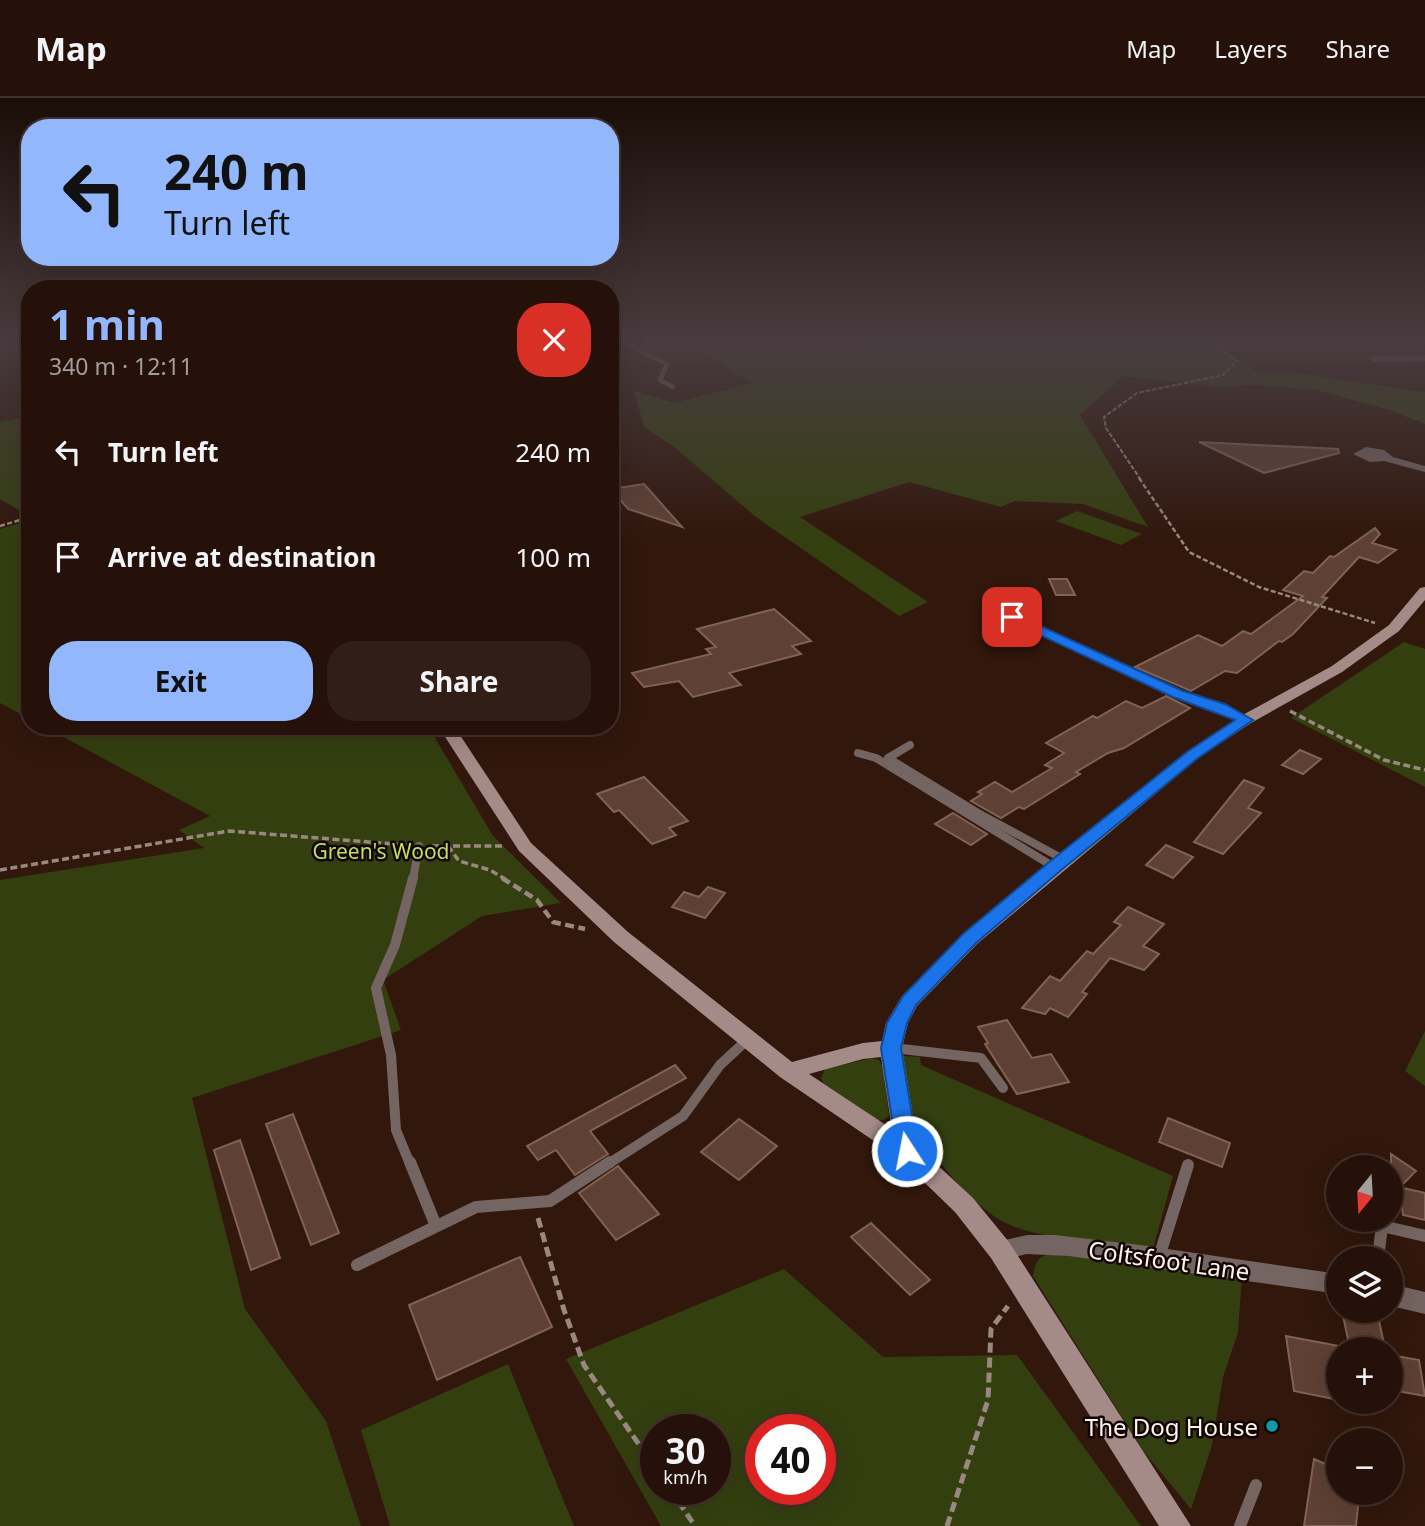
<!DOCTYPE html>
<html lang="en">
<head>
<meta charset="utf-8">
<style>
  :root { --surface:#251109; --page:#311f17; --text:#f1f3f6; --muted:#a39d9c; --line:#42312a; --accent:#93b7fd }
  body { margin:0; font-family:"Noto Sans",sans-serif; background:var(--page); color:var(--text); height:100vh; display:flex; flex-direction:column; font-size:26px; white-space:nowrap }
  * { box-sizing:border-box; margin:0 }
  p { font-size:23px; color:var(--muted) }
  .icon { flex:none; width:38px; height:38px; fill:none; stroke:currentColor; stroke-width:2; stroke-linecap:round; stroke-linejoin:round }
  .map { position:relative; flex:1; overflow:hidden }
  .sheet { position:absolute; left:21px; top:182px; width:598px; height:455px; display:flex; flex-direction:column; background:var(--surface); border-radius:28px; box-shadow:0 7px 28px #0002,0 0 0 2px var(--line) }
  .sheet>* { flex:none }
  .hud { position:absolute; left:21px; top:21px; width:598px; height:147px; border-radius:28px; box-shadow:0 7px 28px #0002,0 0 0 2px var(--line); background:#93b7fd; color:#111; overflow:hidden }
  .needle { width:46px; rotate:198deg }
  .controls { position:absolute; left:1326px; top:1057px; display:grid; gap:14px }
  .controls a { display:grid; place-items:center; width:77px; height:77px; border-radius:50%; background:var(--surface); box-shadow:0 7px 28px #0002,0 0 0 2px var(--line); font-size:35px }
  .speed { position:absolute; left:640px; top:1316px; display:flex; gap:14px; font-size:35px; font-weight:700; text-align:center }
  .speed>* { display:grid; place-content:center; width:91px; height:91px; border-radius:50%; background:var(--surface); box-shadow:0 7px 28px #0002,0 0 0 2px var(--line); line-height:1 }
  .speed small { font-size:18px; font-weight:400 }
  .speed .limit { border:10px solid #d22; background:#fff; color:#111 }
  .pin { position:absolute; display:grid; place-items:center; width:60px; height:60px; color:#fff; margin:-30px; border-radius:14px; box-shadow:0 4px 10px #0006 }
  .me { position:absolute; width:77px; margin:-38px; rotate:349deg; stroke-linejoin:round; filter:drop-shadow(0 0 5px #0008) }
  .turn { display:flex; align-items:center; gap:24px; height:147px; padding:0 28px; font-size:32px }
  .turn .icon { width:91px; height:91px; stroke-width:2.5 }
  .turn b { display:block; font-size:49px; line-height:60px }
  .round { display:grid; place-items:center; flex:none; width:74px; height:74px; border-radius:28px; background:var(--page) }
  .head { display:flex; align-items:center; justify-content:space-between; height:119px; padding:0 28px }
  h1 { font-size:42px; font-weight:700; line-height:52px; color:var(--accent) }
  .button { display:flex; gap:14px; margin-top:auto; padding:14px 28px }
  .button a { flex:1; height:80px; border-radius:28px; background:var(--accent); color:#111; font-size:28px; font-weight:700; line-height:80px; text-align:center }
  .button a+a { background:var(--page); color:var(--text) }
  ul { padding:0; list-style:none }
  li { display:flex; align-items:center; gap:21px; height:105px; padding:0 28px }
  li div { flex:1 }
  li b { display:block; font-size:26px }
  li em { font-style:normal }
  header { display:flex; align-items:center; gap:42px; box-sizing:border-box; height:98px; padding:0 35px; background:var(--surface); border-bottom:2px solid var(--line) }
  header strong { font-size:33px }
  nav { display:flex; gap:38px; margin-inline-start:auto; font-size:24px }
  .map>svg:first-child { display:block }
  .green { fill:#343f10; fill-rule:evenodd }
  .building { fill:#5e4034; stroke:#816255; stroke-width:2 }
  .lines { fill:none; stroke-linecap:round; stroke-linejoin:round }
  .path-far4 { stroke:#9a8880; stroke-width:2; stroke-dasharray:4.5 2; stroke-linecap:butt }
  .path-far3 { stroke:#9a8880; stroke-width:2.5; stroke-dasharray:5 2.5; stroke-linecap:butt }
  .path-far2 { stroke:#9a8880; stroke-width:3.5; stroke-dasharray:7 3.5; stroke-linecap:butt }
  .path-far1 { stroke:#9a8880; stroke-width:4.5; stroke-dasharray:9 4.5; stroke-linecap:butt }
  .path { stroke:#9a8880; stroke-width:5; stroke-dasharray:10 5; stroke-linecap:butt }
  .lane-far4 { stroke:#746462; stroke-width:4.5 }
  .lane-far3 { stroke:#746462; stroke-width:6 }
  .lane-far2 { stroke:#746462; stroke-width:8 }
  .lane-far1 { stroke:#746462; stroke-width:10 }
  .lane { stroke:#746462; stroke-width:12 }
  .street { fill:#746462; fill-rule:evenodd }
  .secondary { fill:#a58b88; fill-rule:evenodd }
  .route { fill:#1a73e8; stroke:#114b97; stroke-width:2 }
  .culture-dot { fill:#0f9aa8; stroke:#110603; stroke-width:2.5 }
  .labels { text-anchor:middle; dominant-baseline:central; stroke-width:5; stroke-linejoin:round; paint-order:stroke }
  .park-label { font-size:21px; fill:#bfdd60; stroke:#110603 }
  .near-street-label { font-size:24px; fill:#fdf2ed; stroke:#110603 }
  .near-poi-label { font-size:24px; fill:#fdf2ed; stroke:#110603; text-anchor:end }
</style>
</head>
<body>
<header>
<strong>Map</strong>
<nav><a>Map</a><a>Layers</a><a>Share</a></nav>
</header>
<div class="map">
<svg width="1425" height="1428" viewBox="0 0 1425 1428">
  <rect width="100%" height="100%" fill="#31170c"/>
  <g class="green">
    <polygon points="859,243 1214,243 1255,273 1287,274 1425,294 1425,326 1389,312 1317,292 1259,287 1214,288 1123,278 1080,317 1148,429 1083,406 1015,403 1001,409 909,384 800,419 928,504 899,518 756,419 673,348 644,329 634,293 674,305 752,285 690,248 846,257"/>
    <polygon points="30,318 30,415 26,416 0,401 0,324"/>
    <polygon points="1077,413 1142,436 1121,447 1056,423"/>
    <polygon points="30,422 30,621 0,605 0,431"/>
    <polygon points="1404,544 1425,551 1425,689 1291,620"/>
    <polygon points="43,628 428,628 493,738 561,805 482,818 383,882 401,932 192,1000 245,1211 326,1323 361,1428 0,1428 0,782 204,750 179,732 210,718"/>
    <polygon points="1425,933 1425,988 1405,973"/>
    <path d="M904,958L920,959L921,967L1173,1078L1153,1151C1111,1145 1048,1143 1010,1127C991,1119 977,1105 963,1091C927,1053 902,1011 904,958Z"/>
    <polygon points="872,960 879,962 883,969 889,1018 884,1022 878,1022 823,985 821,980 825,971"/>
    <path d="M1054,1155L1242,1177L1238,1235L1223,1279L1212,1347L1191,1411L1144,1354L1033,1178C1036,1163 1038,1158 1054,1155Z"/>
    <path d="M784,1171L883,1259L1017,1257L1141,1428H661L566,1261ZM656,1332H716V1391H656ZM761,1332H821V1391H761Z"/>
    <polygon points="508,1266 574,1428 390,1428 361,1332"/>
  </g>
  <g class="building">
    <polygon points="1199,344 1338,351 1339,355 1264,375"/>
    <polygon points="644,386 682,429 628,411 611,391"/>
    <polygon points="1375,430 1380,436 1372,445 1396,452 1378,465 1359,459 1322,499 1327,500 1293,536 1282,544 1279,543 1237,575 1225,573 1191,593 1135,569 1198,537 1222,548 1243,533 1251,536 1303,498 1283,492 1304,473 1313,475 1330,458 1334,459"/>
    <polygon points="1049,481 1067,481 1075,497 1056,497"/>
    <polygon points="774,511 811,543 792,548 801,556 729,575 741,587 693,599 679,583 644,589 632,575 711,556 706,551 716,549 697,531"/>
    <polygon points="1166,598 1190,610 1124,650 1108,655 1076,674 1080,676 1024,711 1019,709 1001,720 971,703 982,696 978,694 995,684 1012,694 1052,670 1045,667 1064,655 1046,645 1093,618 1097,620 1126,603 1142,610"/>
    <polygon points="1300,652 1321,661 1303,676 1282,667"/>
    <polygon points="644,679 688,723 669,730 676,737 652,746 619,712 614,714 597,696"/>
    <polygon points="1244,682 1264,690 1248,710 1261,715 1223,756 1194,744"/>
    <polygon points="953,715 987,736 971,747 935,726"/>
    <polygon points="1166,747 1193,759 1173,780 1146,767"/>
    <polygon points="708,789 725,795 705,820 672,809 684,794 699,799"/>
    <polygon points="1128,809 1164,826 1143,848 1159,856 1144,872 1110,860 1082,894 1087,896 1068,919 1050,910 1045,916 1022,910 1050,878 1060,883 1087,853 1093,856 1121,827 1114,824"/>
    <polygon points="1007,922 1032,960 1051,956 1069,984 1017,996 985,946 988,945 978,929"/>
    <polygon points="675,967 686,980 590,1033 608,1056 575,1077 556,1052 538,1062 527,1048"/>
    <polygon points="293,1016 339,1135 311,1147 266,1026"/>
    <polygon points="1168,1020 1230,1045 1222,1069 1159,1044"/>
    <polygon points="739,1021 777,1048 739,1082 701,1054"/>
    <polygon points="240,1042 280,1160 251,1172 214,1052"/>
    <polygon points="1391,1056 1416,1073 1401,1088 1391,1081"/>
    <polygon points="618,1068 659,1116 616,1142 579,1095"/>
    <polygon points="1399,1089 1425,1095 1425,1122 1403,1117"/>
    <polygon points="871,1125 930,1182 910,1197 851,1139"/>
    <polygon points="520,1159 552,1229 437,1282 409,1207"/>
    <polygon points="1342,1213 1377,1213 1385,1251 1350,1251"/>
    <polygon points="1286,1238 1339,1248 1339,1302 1294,1293"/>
    <polygon points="1391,1257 1419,1262 1425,1298 1391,1292"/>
    <polygon points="1314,1361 1339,1372 1339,1395 1346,1395 1345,1402 1358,1408 1356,1428 1304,1428"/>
  </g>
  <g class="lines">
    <polyline class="path-far4" points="1141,382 1106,330 1104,319 1137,295 1223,277 1237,263 1208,243"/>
    <g class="path-far3">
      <polyline points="1139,380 1189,454 1259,489 1375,525"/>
      <polyline points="0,428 30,419"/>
    </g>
    <g class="path-far2">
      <polyline points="1290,613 1384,662 1425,672"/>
      <polyline points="432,748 505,748"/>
      <polyline points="448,748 459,763 490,772 505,781"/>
      <polyline points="0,772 229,733 407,747"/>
    </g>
    <polyline class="path-far1" points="502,780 537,802 553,824 585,831"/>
    <g class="path">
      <polyline points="538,1120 564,1212 584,1267 656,1371"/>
      <polyline points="670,1391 695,1428"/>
      <polyline points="947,1428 988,1302 991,1231 1008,1208"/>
    </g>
    <polyline class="lane-far4" points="620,243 667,266 660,282 673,289"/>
    <polyline class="lane-far3" points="989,508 1095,557"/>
    <g class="lane-far2">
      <polyline points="1092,556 1178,596 1220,609 1245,622"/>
      <polyline points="910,647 888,660 978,715 1063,761"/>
      <polyline points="858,655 876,660 1054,769"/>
      <polyline points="413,781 419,748"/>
    </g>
    <g class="lane-far1">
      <polyline points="893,950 981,960 1003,990"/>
      <polyline points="410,1066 396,1032 391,957 376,890 395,847 413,780"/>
      <polyline points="608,1066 683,1018 720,967 748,941"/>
    </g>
    <g class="lane">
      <polyline points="410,1064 436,1128"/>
      <polyline points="1159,1159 1188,1067"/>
      <polyline points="1378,1160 1382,1128 1425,1138"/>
      <polyline points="357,1167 476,1109 550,1103 610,1064"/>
      <polyline points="1240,1428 1256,1387"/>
    </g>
    <g class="street">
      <polygon points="1425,257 1425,263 1373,264 1369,261 1373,258"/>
      <polygon points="1366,349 1384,352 1393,359 1425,368 1425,374 1384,363 1370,364 1353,356"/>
      <polygon points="1027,1137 1055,1137 1140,1147 1339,1176 1339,1196 1069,1158 1027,1156 1000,1162 992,1159 989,1152 992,1145"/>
      <polygon points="1391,1186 1425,1194 1425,1216 1391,1208"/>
    </g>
    <path class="secondary" d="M1425,489V502L1399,533L1342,574L1251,625L1198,660L977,846L917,908L908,925L902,950L918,1049L973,1100L1009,1144L1191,1428H1159L991,1160L955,1114L899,1060L780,979L614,844L519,753L438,628H454L531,745L628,834L792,964L863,945L882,943L886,925L902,898L963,836L1186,654L1239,619L1332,568L1389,527L1420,490ZM881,959L892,1031L809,976L863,961Z"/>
  </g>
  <linearGradient id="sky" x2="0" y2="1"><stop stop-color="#1b0d07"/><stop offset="0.55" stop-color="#483c40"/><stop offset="1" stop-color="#483c40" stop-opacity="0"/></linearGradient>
  <rect width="1425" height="443" fill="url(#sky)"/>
  <polygon class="route" points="1012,515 1183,593 1225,606 1253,622 1198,660 1060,773 976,845 916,907 907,925 901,950 918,1053 915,1059 907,1061 900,1059 897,1053 881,950 887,925 903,898 963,836 1048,765 1187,654 1235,622 1173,599 1008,522 1006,519"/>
  <circle class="culture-dot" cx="1272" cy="1328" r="7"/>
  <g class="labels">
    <g class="park-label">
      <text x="381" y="753">Green's Wood</text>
    </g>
    <g class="near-street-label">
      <text transform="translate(1169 1162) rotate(8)">Coltsfoot Lane</text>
    </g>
    <g class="near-poi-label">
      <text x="1258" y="1328">The Dog House</text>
    </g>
  </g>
</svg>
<div class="controls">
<a><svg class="needle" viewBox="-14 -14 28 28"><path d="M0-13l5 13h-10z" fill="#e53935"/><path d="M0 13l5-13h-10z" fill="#a39d9c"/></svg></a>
<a><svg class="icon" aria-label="layers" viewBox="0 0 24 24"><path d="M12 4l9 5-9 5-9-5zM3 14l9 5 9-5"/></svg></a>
<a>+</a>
<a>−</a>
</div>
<div class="speed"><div>30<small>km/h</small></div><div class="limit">40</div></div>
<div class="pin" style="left:1012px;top:519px;background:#d93025"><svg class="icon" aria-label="arrive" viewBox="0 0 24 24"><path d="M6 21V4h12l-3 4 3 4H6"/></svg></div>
<svg class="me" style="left:907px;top:1053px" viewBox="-20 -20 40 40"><circle r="17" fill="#1a73e8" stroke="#fff" stroke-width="3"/><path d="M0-11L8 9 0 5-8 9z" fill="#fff"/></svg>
<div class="hud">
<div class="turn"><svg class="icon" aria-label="left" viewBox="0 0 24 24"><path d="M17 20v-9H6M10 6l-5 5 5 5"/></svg><div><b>240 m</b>Turn left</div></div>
</div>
<section class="sheet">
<div class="head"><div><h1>1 min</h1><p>340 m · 12:11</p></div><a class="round" style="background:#d93025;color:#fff"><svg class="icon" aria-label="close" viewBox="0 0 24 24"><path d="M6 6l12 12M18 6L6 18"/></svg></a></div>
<ul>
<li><svg class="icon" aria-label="left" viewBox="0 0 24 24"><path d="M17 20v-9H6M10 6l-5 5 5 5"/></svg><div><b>Turn left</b></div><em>240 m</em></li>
<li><svg class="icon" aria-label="arrive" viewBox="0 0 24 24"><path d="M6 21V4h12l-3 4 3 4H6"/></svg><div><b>Arrive at destination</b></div><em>100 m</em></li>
</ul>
<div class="button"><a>Exit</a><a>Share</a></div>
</section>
</div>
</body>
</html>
